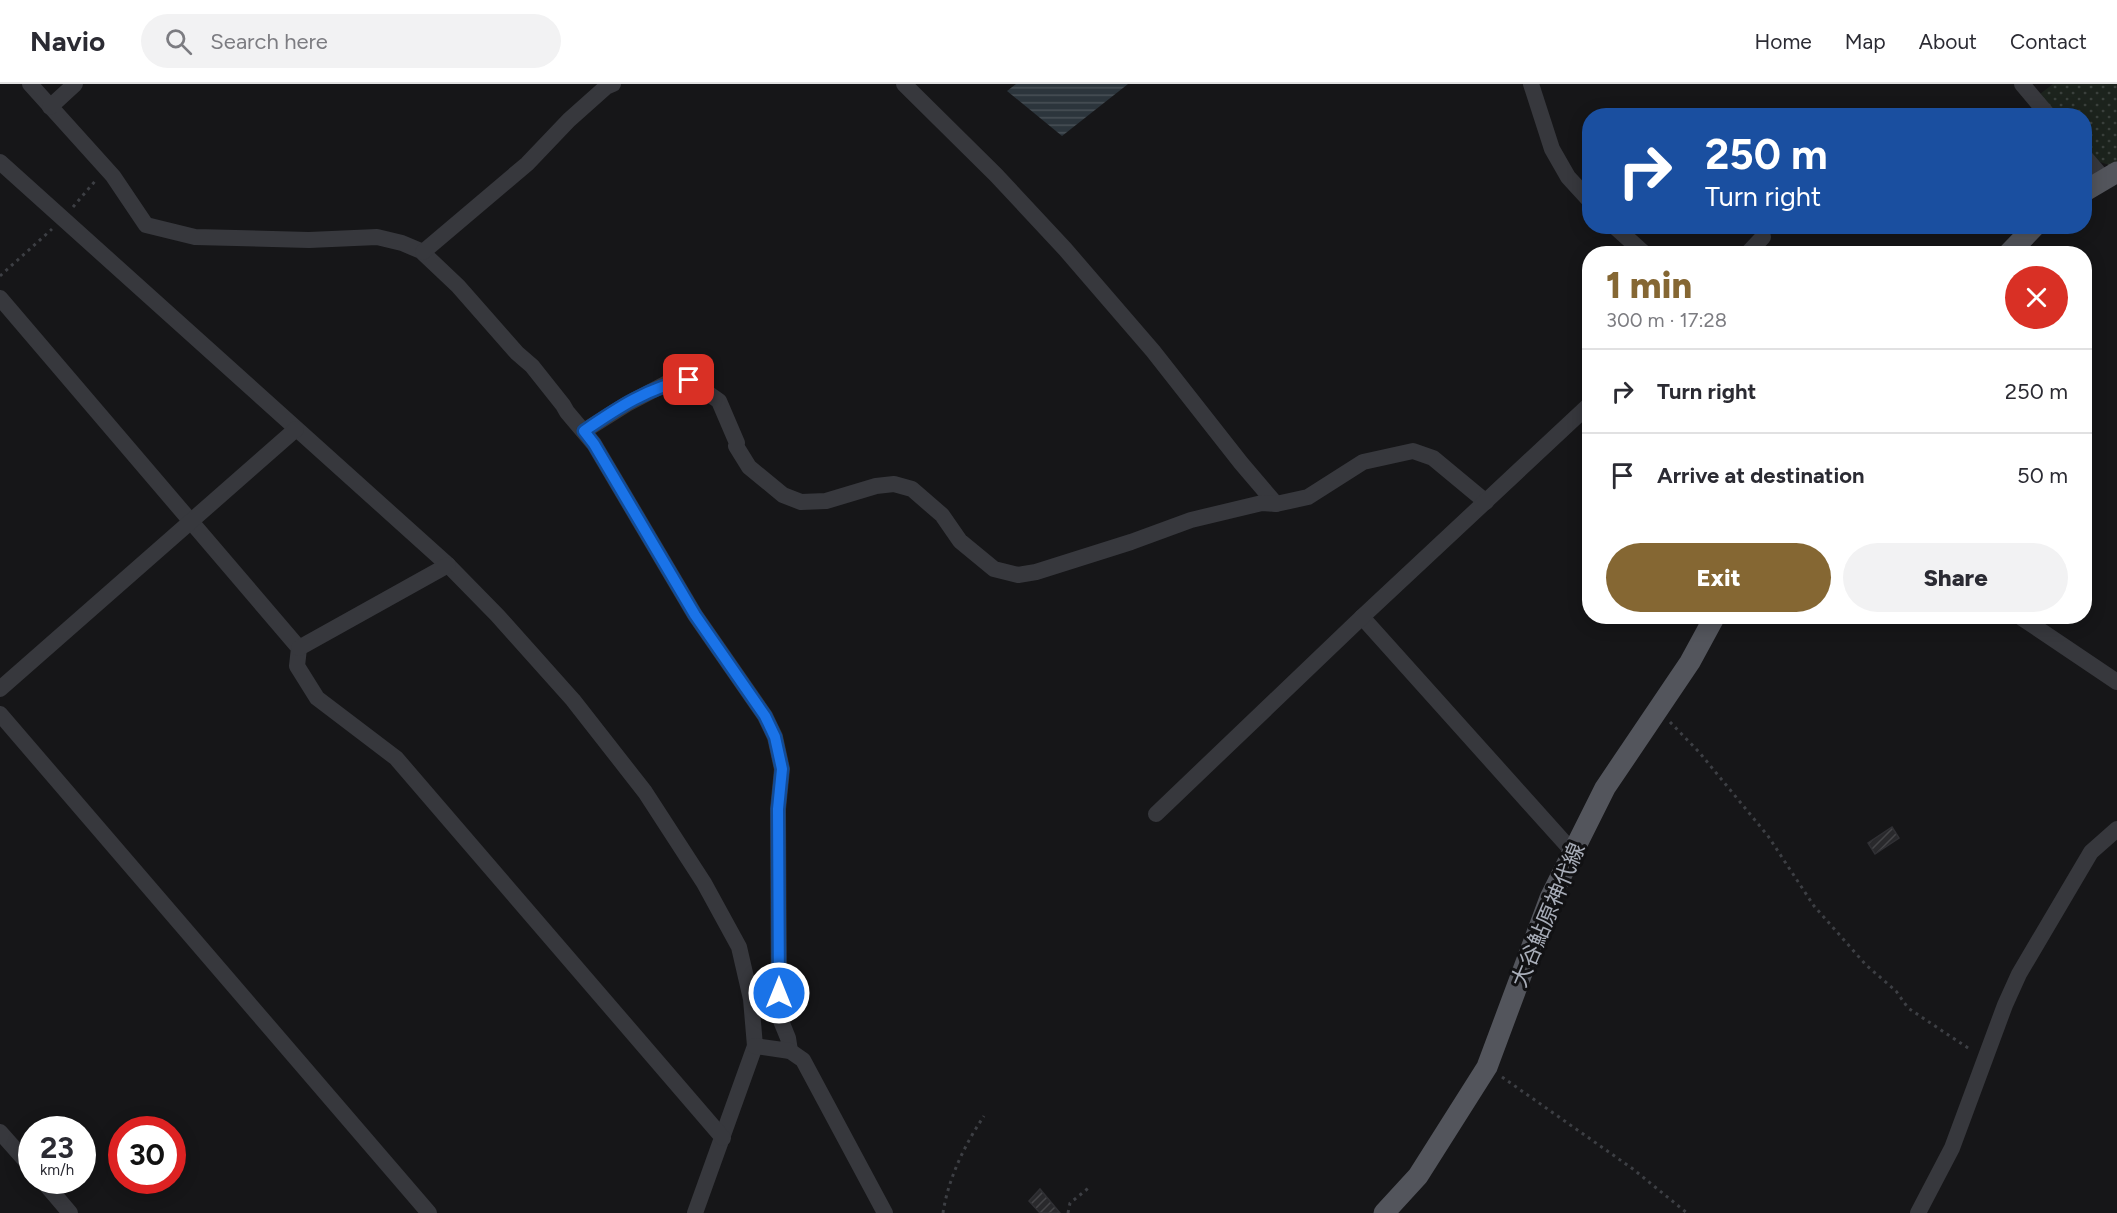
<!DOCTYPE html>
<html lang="en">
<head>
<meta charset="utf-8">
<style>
  :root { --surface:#fff; --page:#f2f2f3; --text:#2b2b33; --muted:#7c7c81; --line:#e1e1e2; --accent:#856733 }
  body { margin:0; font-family:Figtree,"Noto Sans JP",sans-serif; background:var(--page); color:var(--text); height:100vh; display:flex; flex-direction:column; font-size:22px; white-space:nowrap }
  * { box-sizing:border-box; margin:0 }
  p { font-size:20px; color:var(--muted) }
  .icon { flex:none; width:33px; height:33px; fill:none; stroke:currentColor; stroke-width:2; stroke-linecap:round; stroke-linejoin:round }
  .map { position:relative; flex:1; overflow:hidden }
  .details { position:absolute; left:1582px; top:162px; width:510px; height:378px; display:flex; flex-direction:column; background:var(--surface); border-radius:24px; box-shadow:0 3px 15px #0003 }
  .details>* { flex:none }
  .top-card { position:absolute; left:1582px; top:24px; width:510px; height:126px; border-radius:24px; box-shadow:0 3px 15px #0003; background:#1a4fa0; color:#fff; overflow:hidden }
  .speed { position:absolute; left:18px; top:1032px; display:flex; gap:12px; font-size:30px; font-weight:700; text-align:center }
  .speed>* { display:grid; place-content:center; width:78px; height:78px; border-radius:50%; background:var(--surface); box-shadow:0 3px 15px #0003; line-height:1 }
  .speed small { font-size:15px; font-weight:400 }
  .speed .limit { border:9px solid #d22; background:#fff; color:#111 }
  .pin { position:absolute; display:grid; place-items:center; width:51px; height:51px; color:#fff; margin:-26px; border-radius:12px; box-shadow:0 3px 9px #0006 }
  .me { position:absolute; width:66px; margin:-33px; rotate:0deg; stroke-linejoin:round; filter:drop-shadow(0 0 4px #0008) }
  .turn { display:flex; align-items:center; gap:21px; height:126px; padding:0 24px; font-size:27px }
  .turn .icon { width:78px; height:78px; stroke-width:2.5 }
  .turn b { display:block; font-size:42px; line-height:51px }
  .round { display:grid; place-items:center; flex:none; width:63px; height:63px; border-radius:32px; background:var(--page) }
  .summary { display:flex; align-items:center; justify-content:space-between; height:102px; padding:0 24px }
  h1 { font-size:36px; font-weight:800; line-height:45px; color:var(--accent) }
  .button { display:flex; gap:12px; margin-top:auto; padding:12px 24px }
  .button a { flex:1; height:69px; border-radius:36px; background:var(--accent); color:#fff; font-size:24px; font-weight:800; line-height:69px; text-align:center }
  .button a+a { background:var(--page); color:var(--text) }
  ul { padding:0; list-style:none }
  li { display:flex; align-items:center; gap:18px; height:84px; padding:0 24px; border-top:2px solid var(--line) }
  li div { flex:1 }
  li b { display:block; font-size:22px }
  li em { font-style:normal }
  header { display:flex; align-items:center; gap:36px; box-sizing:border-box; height:84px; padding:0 30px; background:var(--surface); border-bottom:2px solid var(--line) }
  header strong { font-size:28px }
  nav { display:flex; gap:33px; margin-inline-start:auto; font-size:21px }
  .search { width:420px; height:54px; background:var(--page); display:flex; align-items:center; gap:15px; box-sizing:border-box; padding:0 21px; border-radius:33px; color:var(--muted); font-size:22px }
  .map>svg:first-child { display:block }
  .grass { fill:url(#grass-dots) }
  .water { fill:url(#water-rules) }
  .building { fill:url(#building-hatch); stroke:#303034; stroke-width:1.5 }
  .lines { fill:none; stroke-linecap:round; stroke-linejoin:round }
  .path { stroke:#3d3f44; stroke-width:3; stroke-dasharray:3 4.5; stroke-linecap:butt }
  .minor { stroke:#37383d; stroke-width:16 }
  .major { stroke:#53555c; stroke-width:21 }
  .route-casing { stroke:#114b97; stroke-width:15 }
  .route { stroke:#1a73e8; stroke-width:10 }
  .labels { text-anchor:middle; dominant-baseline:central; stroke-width:6; stroke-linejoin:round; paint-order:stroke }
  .street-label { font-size:22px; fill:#a8adb8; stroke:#111113 }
</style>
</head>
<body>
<header>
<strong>Navio</strong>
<div class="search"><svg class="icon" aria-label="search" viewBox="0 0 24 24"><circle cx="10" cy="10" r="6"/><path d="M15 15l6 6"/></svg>Search here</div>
<nav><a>Home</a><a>Map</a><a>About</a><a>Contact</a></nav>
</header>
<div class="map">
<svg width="2117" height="1129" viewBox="0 0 2117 1129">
  <defs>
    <pattern id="grass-dots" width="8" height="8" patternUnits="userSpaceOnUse" patternTransform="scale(1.5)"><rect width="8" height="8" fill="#1c231d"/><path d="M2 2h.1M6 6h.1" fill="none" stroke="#3a403c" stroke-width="1.8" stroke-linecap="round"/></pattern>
    <pattern id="water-rules" width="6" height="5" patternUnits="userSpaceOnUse" patternTransform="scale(1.5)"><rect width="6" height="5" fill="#2c353c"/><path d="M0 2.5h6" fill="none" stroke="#485056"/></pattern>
    <pattern id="building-hatch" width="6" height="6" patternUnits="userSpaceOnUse" patternTransform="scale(1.5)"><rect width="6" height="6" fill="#29292c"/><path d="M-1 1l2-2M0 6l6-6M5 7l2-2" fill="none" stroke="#454548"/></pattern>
  </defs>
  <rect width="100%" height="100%" fill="#161618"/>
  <path class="grass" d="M2053,0H2117V80L2114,82C2080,75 2085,62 2085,32L2057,31L2040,10Z"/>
  <polygon class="water" points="1016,0 1128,0 1062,52 1007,7"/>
  <g class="building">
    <polygon points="1892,743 1899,754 1875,770 1868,759"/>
    <polygon points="1040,1105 1060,1129 1040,1129 1029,1117"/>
  </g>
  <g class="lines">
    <g class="path">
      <polyline points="73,123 96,96"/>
      <polyline points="0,192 52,145"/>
      <polyline points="1670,638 1699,668 1768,752 1814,822 1866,881 1896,907 1908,924 1971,966"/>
      <polyline points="1502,993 1633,1085 1687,1129"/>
      <path d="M943,1129C948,1095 965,1060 984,1032"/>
      <polyline points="1068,1129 1070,1119 1091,1102"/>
    </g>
    <g class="minor">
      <polyline points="30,0 113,92 146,141 195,153 309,156 377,153 402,159 421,167 458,202 517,269 532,282 563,321 567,328 594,360 695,531 765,632 775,653 782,685 778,725 779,932 788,954 790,967"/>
      <polyline points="904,0 996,91 1065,165 1153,267 1241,379 1276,420"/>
      <polyline points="1531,0 1552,65 1568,93 1590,117"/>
      <polyline points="2022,0 2049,32"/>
      <polyline points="50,23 75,0"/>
      <polyline points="2085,73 2104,95"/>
      <polyline points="0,78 448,481 497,531 573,616 645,708 704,799 739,863 751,915 755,962 695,1129"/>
      <polyline points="1614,142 1645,170"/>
      <polyline points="423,168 527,80 569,36 606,3 613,0"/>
      <polyline points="1747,170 1763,153"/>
      <polyline points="0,214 299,564 297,582 317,614 396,674 723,1054"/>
      <polyline points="584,347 627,320 667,299 689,296 719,317 737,359 736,362 749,383 783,411 801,418 826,417 876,402 894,400 912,405 942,431 960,457 994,485 1018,491 1036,488 1131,458 1191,436 1262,419 1276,420 1308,413 1363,378 1413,367 1433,374 1486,418"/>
      <polyline points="2019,532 2117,598"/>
      <polyline points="1362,533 1573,768"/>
      <polyline points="299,564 448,481"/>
      <polyline points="0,605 296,345"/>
      <polyline points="0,630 429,1129"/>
      <polyline points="1156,730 1362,533 1590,320"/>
      <polyline points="755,962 790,967 803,976 885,1129"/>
      <polyline points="0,1048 32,1084"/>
      <polyline points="42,1096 70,1129"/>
      <polyline points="1918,1129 1952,1064 2005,921 2019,890 2091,768 2117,745"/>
    </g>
    <g class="major">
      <polyline points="2085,107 2117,88"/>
      <polyline points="2008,170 2035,142"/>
      <polyline points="1384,1129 1418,1092 1487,983 1550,814 1605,704 1690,578 1715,532"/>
    </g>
  </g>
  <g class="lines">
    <g class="route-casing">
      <path id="route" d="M689,296C650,302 616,325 584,347L594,360L695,531L765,632L775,653L782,685L778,725L779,909"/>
    </g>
    <use href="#route" class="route"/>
  </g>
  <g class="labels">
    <g class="street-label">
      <text transform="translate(1548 831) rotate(-67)">大谷鮎原神代線</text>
    </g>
  </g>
</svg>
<div class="speed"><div>23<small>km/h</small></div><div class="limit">30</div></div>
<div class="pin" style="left:689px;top:296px;background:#d93025"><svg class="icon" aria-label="arrive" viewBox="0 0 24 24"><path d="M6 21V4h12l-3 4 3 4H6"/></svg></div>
<svg class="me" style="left:779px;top:909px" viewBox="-20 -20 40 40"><circle r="17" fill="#1a73e8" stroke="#fff" stroke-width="3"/><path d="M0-11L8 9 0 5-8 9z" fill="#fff"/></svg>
<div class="top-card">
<div class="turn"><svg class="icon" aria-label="right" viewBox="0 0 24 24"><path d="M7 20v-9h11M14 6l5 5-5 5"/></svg><div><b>250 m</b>Turn right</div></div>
</div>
<section class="details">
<div class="summary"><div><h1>1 min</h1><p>300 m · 17:28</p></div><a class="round" style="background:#d93025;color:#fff"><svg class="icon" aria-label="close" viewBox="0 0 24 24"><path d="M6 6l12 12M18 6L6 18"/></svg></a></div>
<ul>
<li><svg class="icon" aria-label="right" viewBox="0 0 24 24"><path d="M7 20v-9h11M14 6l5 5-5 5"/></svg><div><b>Turn right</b></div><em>250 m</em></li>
<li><svg class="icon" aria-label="arrive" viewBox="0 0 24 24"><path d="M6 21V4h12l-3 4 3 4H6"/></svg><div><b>Arrive at destination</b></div><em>50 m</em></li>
</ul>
<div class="button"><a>Exit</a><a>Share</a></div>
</section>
</div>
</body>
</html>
